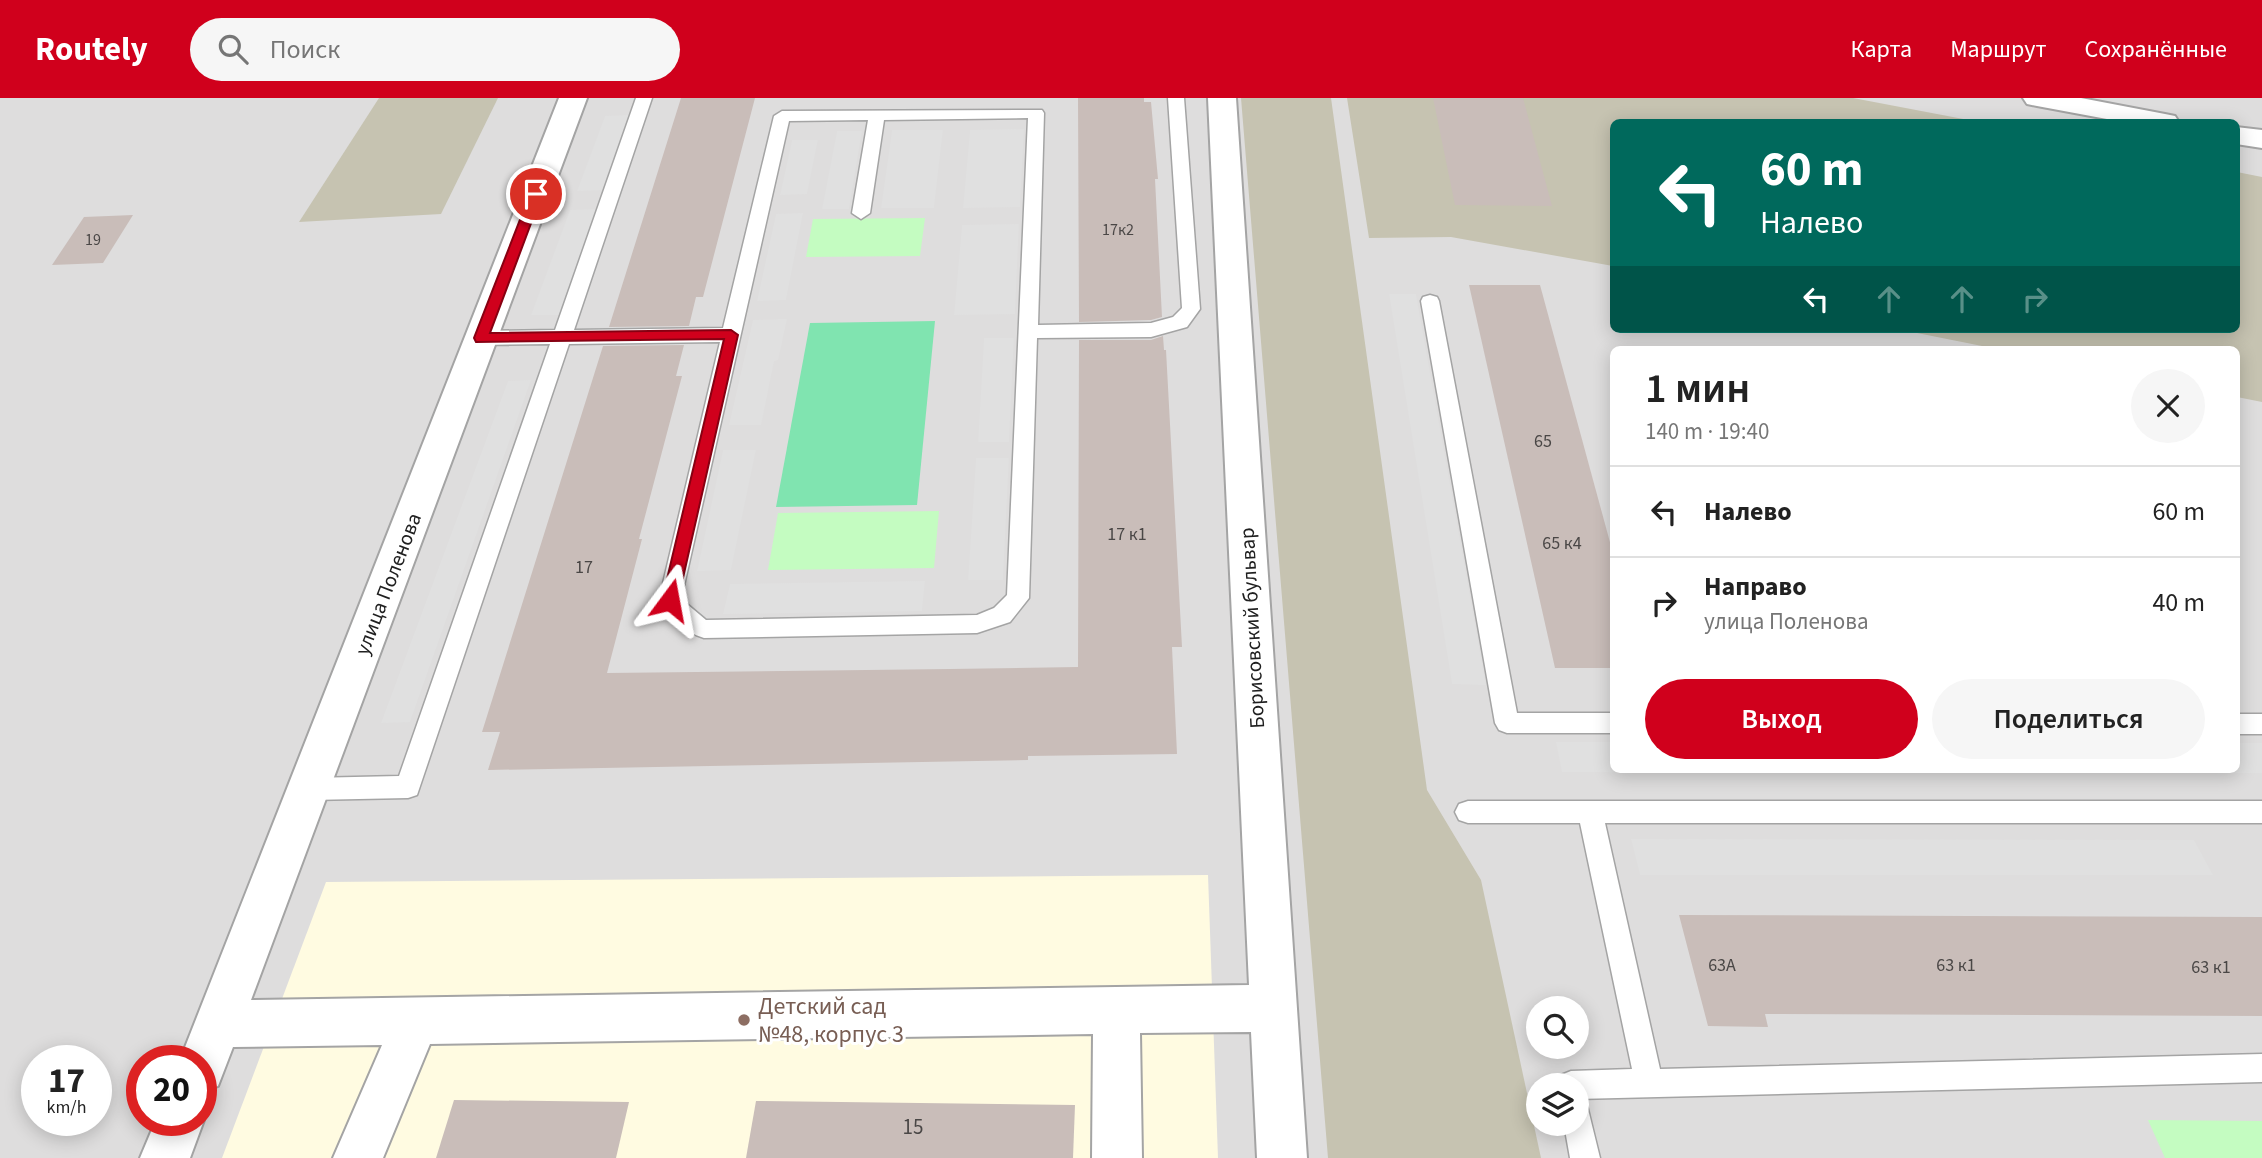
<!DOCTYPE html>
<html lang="ru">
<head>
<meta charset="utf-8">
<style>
  :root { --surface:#fff; --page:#f6f6f6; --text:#222; --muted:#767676; --line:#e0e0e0; --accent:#d0001c }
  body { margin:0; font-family:"Source Sans 3",sans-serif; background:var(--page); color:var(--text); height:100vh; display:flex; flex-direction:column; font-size:26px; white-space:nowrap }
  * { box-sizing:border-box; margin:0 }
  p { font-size:23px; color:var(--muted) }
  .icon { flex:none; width:38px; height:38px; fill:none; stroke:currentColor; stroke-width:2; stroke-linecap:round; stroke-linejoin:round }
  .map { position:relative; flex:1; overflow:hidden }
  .side { position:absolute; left:1610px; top:248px; width:630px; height:427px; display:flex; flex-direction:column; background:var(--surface); border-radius:10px; box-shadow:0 4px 18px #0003 }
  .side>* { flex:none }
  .hud { position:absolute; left:1610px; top:21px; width:630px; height:214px; border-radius:10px; box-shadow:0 4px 18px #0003; background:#00695c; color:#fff; overflow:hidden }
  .fabs { position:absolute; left:1526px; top:898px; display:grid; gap:14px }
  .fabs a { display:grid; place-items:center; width:63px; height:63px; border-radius:50%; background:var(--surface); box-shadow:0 4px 18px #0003; font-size:35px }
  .speed { position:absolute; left:21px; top:947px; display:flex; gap:14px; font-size:35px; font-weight:700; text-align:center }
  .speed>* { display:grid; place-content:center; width:91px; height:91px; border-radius:50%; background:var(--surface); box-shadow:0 4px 18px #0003; line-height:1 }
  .speed small { font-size:18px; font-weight:400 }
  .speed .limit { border:10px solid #d22; background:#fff; color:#111 }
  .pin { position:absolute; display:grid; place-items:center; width:60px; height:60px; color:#fff; margin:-30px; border:4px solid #fff; border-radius:50%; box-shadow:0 2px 7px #0007 }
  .me { position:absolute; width:77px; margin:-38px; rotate:13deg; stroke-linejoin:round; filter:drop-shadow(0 0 5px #0008) }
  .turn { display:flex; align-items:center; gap:24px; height:147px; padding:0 35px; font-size:32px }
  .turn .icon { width:91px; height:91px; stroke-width:2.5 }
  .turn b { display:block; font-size:49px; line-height:60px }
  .lanes { display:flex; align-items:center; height:66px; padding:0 35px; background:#0003; justify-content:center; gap:35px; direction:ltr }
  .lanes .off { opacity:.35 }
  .round { display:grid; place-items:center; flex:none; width:74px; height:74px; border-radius:37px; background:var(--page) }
  .headline { display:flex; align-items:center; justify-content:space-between; height:119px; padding:0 35px }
  h1 { font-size:42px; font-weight:600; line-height:52px }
  .button { display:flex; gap:14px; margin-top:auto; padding:14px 35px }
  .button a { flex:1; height:80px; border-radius:42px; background:var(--accent); color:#fff; font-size:28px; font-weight:600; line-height:80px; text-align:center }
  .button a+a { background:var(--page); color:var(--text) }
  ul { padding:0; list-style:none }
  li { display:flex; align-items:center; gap:21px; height:91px; padding:0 35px; border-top:2px solid var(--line) }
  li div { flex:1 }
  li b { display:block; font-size:26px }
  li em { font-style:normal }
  header { display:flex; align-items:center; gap:42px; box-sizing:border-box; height:98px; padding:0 35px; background:var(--accent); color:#fff }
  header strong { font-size:33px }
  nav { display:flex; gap:38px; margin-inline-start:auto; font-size:24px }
  .search { width:490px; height:63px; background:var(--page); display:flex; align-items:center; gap:18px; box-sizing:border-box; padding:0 24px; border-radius:38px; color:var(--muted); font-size:26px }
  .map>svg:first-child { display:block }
  .residential { fill:#dedddd; fill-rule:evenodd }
  .education { fill:#fffbe1 }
  .construction { fill:#c6c3b1 }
  .park { fill:#c4fcc1 }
  .pitch { fill:#80e4b0 }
  .parking { fill:#e0e0e0 }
  .building { fill:#c9bdb9 }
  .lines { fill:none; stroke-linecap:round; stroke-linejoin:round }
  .lane-casing { stroke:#a4a4a4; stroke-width:3 }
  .street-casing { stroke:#a4a4a4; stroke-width:4 }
  .lane { fill:#fff; fill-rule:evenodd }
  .street { fill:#fff; fill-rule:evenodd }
  .route { fill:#d0001c; stroke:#870012; stroke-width:2 }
  .education-dot { fill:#8d6e63; stroke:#fff; stroke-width:2.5 }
  .labels { text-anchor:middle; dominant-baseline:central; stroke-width:6; stroke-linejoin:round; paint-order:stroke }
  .far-number-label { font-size:16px; fill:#4a4746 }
  .number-label { font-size:18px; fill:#4a4746 }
  .street-label { font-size:21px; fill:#202020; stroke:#fff }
  .near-number-label { font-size:21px; fill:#4a4746 }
  .near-education-label { font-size:24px; fill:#785e54; stroke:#fff; text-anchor:start }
</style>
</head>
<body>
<header>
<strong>Routely</strong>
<div class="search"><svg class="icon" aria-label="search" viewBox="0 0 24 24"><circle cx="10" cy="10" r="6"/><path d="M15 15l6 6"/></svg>Поиск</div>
<nav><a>Карта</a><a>Маршрут</a><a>Сохранённые</a></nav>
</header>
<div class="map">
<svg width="2262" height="1060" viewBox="0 0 2262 1060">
  <rect width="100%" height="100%" fill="#f1ece6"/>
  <path class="residential" d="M0,0H2262V1060H0ZM1614,24H2236V231H1614ZM1614,252H2236V672H1614ZM1538,910H1577V948H1538ZM37,962H96V1022H37ZM142,962H201V1022H142ZM1538,987H1577V1026H1538Z"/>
  <polygon class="education" points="1208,777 1218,1060 222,1060 326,784"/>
  <g class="construction">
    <polygon points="379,0 498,0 441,116 299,124"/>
    <polygon points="1241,0 1331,0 1427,692 1481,782 1541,1060 1328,1060"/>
    <polygon points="1347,0 1853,0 1979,24 1614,24 1613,168 1451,139 1369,140"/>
    <polygon points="2237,74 2262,79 2262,304 2237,299 2236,252 2002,252 1897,231 2236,231"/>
  </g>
  <g class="park">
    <polygon points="925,120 920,158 806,159 813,121"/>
    <polygon points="939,413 934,470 768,472 778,415"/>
    <polygon points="2148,1022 2262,1023 2262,1060 2165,1060"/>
  </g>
  <polygon class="pitch" points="935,223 917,407 776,409 810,225"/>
  <g class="parking">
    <polygon points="630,17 605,92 577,93 605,18"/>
    <polygon points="1024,31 1020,109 963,110 970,32"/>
    <polygon points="892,32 943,32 934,110 881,110"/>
    <polygon points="837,33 862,33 849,111 822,111"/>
    <polygon points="792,42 818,42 807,96 780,97"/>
    <polygon points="598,111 561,217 531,217 570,112"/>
    <polygon points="803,115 786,202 757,203 776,116"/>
    <polygon points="1019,126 1015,216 954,217 962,127"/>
    <polygon points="1389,196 1416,196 1486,587 1452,586"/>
    <polygon points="787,221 778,262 774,263 761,327 729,327 753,222"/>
    <polygon points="984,240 1014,240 1009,344 978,344"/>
    <polygon points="531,282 410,624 381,625 508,283"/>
    <polygon points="723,352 756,352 731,472 697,473"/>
    <polygon points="976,360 1009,360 1003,482 968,482"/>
    <polygon points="925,483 922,513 723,516 730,486"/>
    <polygon points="1556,644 1613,644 1614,672 2236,672 2237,645 2262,645 2262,675 1562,674"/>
    <polygon points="1631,741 2194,742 2213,777 1640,777"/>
  </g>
  <g class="building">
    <polygon points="681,0 755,0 703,199 696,199 689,228 609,229"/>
    <polygon points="1078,0 1144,0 1144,4 1151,4 1158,81 1155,81 1162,219 1151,222 1079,224"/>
    <polygon points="1433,0 1523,0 1552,108 1455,107"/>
    <polygon points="133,117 103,165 52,167 84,119"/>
    <polygon points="1469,187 1540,187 1614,459 1614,570 1555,570"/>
    <polygon points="1163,238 1164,252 1166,252 1182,549 1172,549 1177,656 1028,658 1028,662 488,672 500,634 482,634 603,248 684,247 676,278 682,278 639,441 642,441 607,575 950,571 1078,569 1079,242 1151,242"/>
    <polygon points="1679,817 2262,819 2262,918 1765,916 1768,929 1708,928"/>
    <polygon points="454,1002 629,1004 616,1060 436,1060"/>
    <polygon points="756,1003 1075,1007 1073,1060 746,1060"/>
  </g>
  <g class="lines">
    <g class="lane-casing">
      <g id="lane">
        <path d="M636,0H652L574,232L723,230L774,18L782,13L1042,12L1044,15L1038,227L1151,225L1173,219L1182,210L1168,0H1184L1200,211L1187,229L1151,239L1037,240L1029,500L1010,524L977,535L704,540C683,533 669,521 659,502L720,244L569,246L417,697L408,700L310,702L301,699L298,691L301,683L310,680L399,678L550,246L481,247L474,245L471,240L474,235L481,233L555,232ZM1028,20L1007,497L994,510L977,517L706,522L681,501L789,23L868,22L852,115L861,121L870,115L884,22Z"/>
        <polygon points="1430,197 1437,199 1439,203 1517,615 1614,615 1614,635 1507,635 1499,632 1495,625 1421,203 1423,199"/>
        <rect x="2236" y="616" width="26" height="20"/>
        <polygon points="1468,703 2262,703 2262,725 1605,725 1660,971 2262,956 2262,984 1577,1001 1577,987 1557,987 1561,977 1571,973 1632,971 1580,725 1468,725 1459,722 1455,714 1459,706"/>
        <polygon points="1577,1003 1587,1007 1600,1060 1570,1060 1564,1026 1577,1026"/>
      </g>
    </g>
    <g class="street-casing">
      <g id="street">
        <polygon points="559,0 587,0 251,902 1249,887 1208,0 1236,0 1307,1060 1257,1060 1251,934 1140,935 1142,1060 1092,1060 1093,936 430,946 383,1060 333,1060 382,947 233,949 218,988 201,995 201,962 180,962"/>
        <polygon points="2023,0 2081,0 2165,16 2175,18 2179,24 2123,24 2037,8 2027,6"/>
        <polygon points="2236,29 2262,32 2262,50 2236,46"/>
        <polygon points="201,1014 204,1022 190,1060 140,1060 156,1022 201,1022"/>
      </g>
    </g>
    <use href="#lane" class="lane"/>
    <use href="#street" class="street"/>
  </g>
  <polygon class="route" points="536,92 542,96 490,235 731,232 738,237 678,502 670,508 662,502 724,241 476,244 474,240 530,96"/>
  <circle class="education-dot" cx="744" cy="922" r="7"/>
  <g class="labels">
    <g class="far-number-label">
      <text x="1118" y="132">17к2</text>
      <text x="93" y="142">19</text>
    </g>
    <g class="number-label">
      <text x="1543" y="343">65</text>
      <text x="1127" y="436">17 к1</text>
      <text x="1562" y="445">65 к4</text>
      <text x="584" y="469">17</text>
      <text x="1722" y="867">63А</text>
      <text x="1956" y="867">63 к1</text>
      <text x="2211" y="869">63 к1</text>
    </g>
    <g class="street-label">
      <text transform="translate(388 486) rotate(-69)">улица Поленова</text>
      <text transform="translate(1252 530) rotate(-93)">Борисовский бульвар</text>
    </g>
    <g class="near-number-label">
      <text x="913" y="1029">15</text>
    </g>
    <g class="near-education-label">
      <text x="758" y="908">Детский сад<tspan x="758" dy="28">№48, корпус 3</tspan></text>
    </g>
  </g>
</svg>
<div class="fabs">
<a><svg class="icon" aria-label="search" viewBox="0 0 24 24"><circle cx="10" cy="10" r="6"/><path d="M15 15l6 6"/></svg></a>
<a><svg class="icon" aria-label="layers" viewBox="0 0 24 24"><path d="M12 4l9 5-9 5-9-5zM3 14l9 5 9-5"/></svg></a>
</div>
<div class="speed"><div>17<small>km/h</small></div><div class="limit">20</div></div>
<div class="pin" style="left:536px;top:96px;background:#d93025"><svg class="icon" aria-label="arrive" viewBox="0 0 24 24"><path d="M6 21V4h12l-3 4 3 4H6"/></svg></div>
<svg class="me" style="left:670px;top:502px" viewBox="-20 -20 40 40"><path d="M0-17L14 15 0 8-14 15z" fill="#d0001c" stroke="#fff" stroke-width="4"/></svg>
<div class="hud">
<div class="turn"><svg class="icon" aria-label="left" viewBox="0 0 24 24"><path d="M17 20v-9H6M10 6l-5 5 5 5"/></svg><div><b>60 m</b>Налево</div></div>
<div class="lanes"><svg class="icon" aria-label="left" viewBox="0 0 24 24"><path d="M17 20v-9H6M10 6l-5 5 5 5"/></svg><svg class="icon off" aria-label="ahead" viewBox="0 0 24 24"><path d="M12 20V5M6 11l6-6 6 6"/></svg><svg class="icon off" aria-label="ahead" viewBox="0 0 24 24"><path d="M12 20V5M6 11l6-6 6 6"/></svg><svg class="icon off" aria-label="right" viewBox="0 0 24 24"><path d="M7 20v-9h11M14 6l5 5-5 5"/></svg></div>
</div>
<section class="side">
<div class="headline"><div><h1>1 мин</h1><p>140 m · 19:40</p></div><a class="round"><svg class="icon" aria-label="close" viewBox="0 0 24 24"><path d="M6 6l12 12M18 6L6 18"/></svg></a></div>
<ul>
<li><svg class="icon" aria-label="left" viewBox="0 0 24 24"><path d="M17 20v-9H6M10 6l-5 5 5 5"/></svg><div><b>Налево</b></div><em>60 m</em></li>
<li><svg class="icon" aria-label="right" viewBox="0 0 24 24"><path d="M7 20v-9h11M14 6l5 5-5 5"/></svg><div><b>Направо</b><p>улица Поленова</p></div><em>40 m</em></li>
</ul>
<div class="button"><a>Выход</a><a>Поделиться</a></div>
</section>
</div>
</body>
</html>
